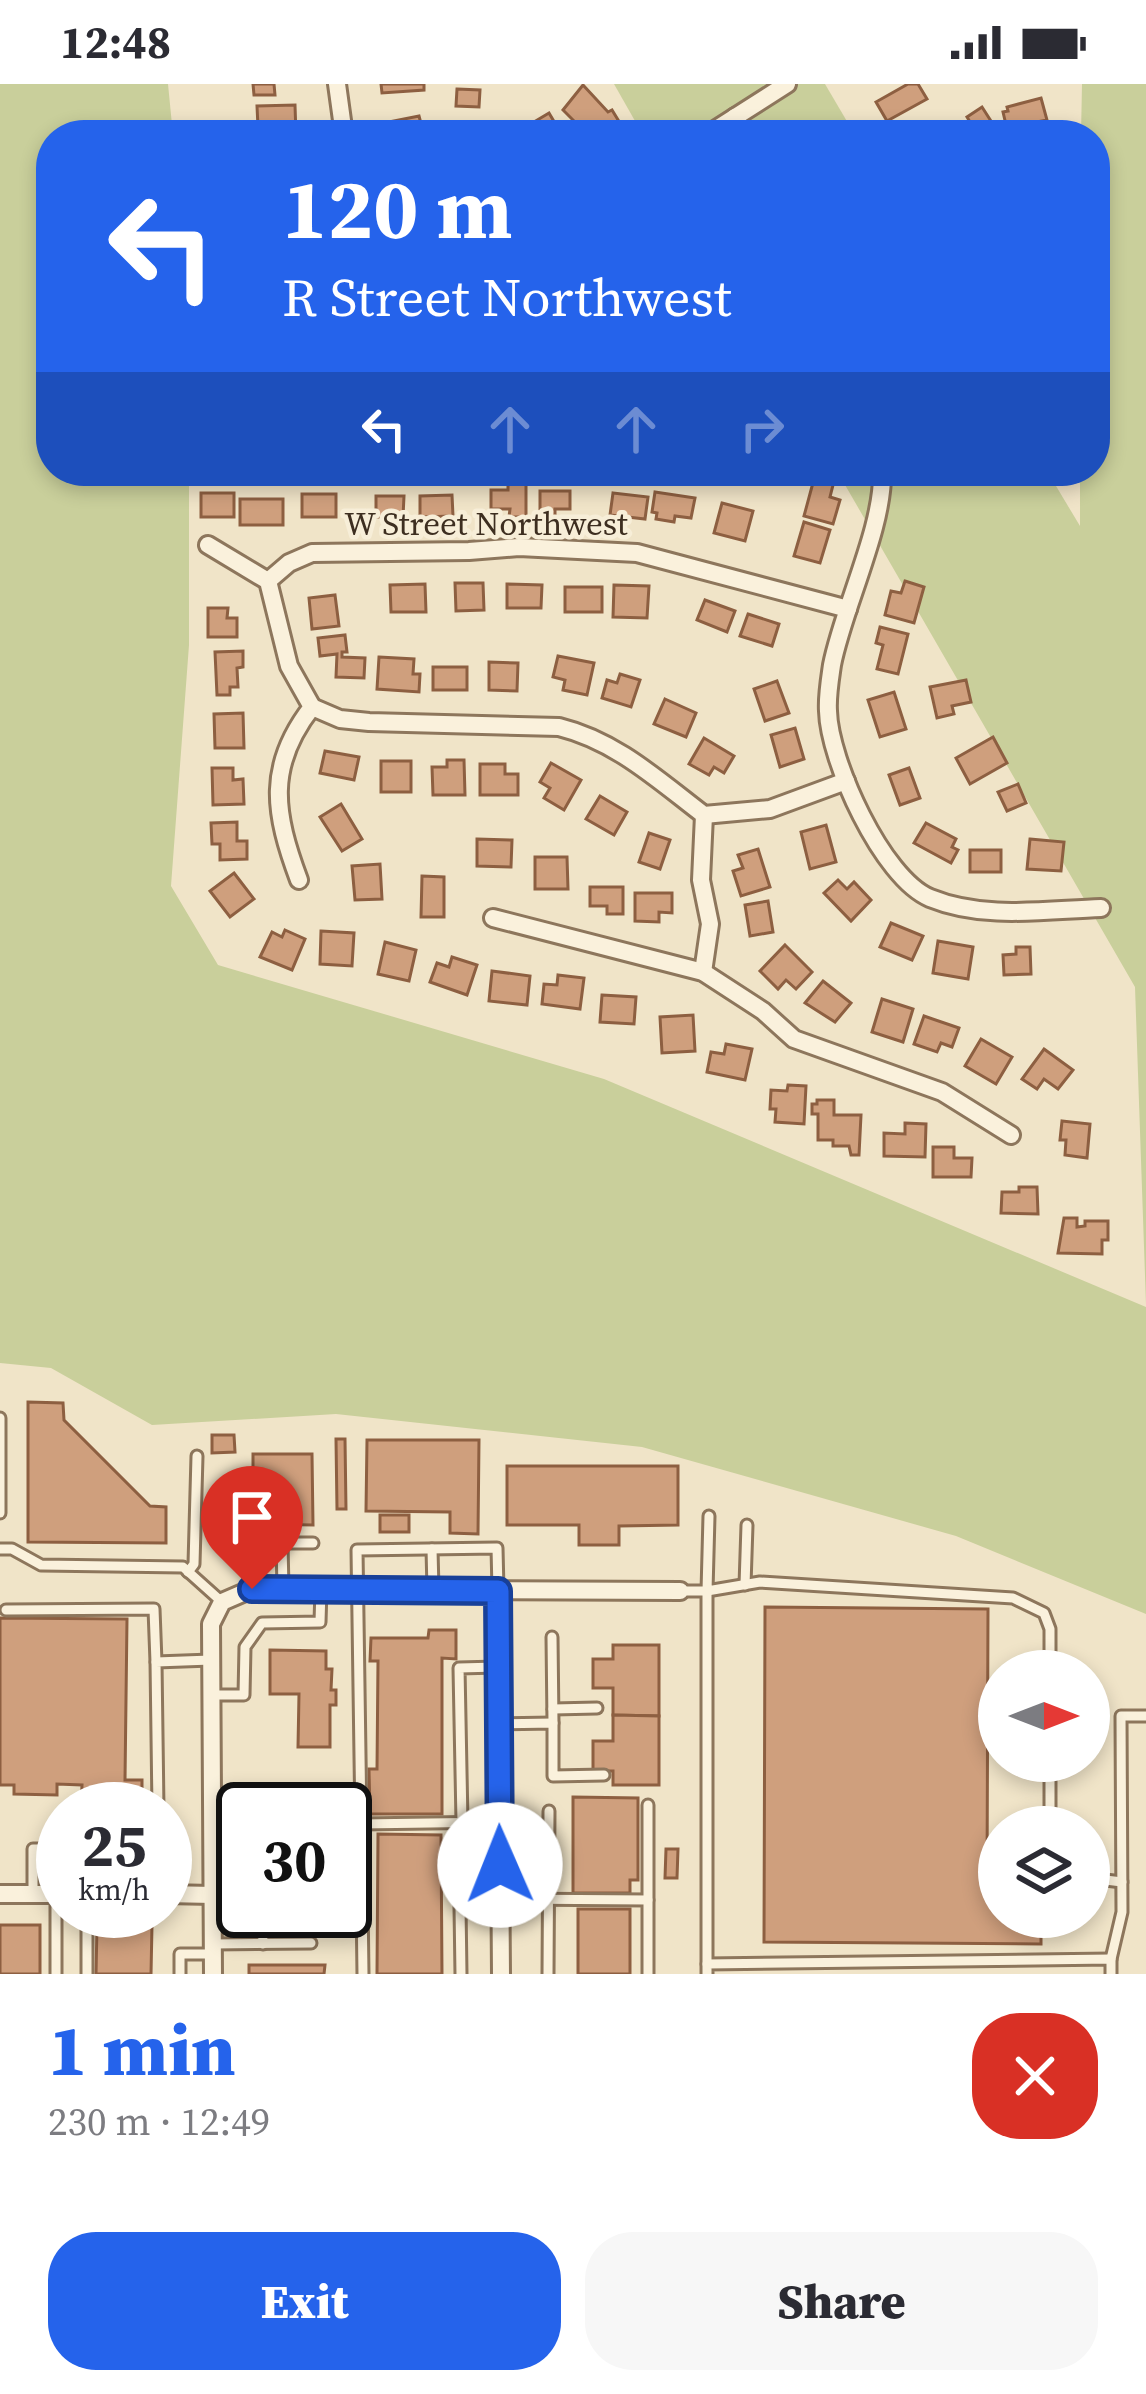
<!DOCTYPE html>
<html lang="en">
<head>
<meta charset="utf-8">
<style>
  :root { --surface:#fff; --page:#f7f7f7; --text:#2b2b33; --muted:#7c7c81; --accent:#2563eb }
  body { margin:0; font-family:"Source Serif 4",serif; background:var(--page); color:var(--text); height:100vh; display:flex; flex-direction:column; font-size:45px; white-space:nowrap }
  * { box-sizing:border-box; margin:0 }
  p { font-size:39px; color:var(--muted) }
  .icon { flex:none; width:66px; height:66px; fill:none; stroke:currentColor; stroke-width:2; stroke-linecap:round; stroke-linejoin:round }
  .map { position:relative; height:1890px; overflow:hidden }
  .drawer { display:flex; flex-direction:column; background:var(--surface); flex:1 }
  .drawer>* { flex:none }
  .banner { position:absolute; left:36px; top:36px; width:1074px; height:366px; border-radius:48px; box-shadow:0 6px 18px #0003; background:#2563eb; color:#fff; overflow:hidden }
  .needle { width:78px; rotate:90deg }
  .controls { position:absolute; left:978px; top:1566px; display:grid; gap:24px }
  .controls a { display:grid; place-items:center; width:132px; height:132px; border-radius:50%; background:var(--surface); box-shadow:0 6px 18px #0003; font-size:60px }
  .speed { position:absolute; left:36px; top:1698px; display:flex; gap:24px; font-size:60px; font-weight:700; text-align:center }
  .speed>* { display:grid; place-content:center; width:156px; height:156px; border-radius:50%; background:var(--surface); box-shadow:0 6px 18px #0003; line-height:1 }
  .speed small { font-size:30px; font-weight:400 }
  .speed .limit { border:6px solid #111; border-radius:18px; background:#fff; color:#111 }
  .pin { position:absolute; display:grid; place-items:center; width:102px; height:102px; color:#fff; margin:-123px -51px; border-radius:50% 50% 50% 0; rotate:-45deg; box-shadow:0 0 12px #0007 }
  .pin .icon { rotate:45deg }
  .me { position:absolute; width:132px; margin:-66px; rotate:359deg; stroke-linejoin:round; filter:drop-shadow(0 0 9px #0008) }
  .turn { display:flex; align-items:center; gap:42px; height:252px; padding:0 48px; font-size:54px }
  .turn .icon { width:156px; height:156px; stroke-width:2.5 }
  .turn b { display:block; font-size:84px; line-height:102px }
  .lanes { display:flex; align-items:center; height:114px; padding:0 48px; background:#0003; justify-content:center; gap:60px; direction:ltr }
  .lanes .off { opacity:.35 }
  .round { display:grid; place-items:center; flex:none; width:126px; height:126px; border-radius:48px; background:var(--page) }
  .summary { display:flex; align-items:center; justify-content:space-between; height:204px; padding:0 48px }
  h1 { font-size:72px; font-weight:800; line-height:90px; color:var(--accent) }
  .primary-button { display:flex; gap:24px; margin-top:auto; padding:24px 48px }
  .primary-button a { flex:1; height:138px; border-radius:48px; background:var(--accent); color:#fff; font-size:48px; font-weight:800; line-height:138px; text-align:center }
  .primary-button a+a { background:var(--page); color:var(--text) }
  .status { display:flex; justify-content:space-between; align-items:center; height:84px; padding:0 60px; background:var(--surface); direction:ltr }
  .status svg { height:33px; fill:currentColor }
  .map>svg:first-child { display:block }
  .green { fill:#c9cf9b }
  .building { fill:#cf9f7d; stroke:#8d5f41; stroke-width:3 }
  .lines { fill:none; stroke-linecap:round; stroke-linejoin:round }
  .lane-casing { stroke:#8d765c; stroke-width:15 }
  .street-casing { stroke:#8d765c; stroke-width:22 }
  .lane { stroke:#faf1dc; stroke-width:9 }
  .street { stroke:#faf1dc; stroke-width:16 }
  .route-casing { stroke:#184099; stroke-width:30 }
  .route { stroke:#2563eb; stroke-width:21 }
  .labels { text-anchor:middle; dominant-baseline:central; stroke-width:9; stroke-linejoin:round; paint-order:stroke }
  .street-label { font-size:33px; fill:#3d2e20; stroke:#f7eed8 }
</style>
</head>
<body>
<div class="status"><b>12:48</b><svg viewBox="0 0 49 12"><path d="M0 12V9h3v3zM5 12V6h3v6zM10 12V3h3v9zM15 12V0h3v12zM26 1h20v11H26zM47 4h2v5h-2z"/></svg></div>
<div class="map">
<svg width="1146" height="1890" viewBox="0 0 1146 1890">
  <rect width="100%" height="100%" fill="#f0e4c8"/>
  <g class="green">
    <polygon points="0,0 168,0 173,51 51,51 51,387 189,387 189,561 171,802 218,881 604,995 1146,1223 1146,1530 956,1452 642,1363 336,1330 152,1341 51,1284 0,1279"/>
    <polygon points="614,0 825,0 855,51 643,51"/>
    <polygon points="1082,0 1146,0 1146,1220 1135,903 837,387 1047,387 1080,442 1080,387 1095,387 1095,51 1081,51"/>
  </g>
  <g class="building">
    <polygon points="253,0 274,0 275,11 254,11"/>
    <polygon points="381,0 424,0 424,6 382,9"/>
    <polygon points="908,0 918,0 927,15 887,37 876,18"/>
    <polygon points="583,1 608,28 612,26 623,44 612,51 577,51 582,45 563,26"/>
    <polygon points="457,5 480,6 479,23 456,22"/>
    <polygon points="1041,14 1047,36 1037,38 1039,48 1023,51 1021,42 1007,45 1003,28 1008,27 1007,23"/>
    <polygon points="295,21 296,51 247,51 247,44 258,43 257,22"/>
    <polygon points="982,23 998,48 993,51 978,51 967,33"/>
    <polygon points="549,29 562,51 512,51"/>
    <polygon points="419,32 424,51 391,51 389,38"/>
    <polygon points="814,395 833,401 830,413 840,416 833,440 804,432"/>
    <polygon points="508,400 526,400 526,433 509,433 510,425 491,425 491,406 508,406"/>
    <polygon points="540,407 570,407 570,425 555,425 555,434 540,433"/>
    <polygon points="655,408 695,414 691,434 675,432 674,438 656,435 657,429 652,428"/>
    <rect x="201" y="409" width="33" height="24"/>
    <polygon points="613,409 648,413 645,435 610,431"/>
    <rect x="302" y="410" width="34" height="23"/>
    <polygon points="452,411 453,432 420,433 420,412"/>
    <polygon points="376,412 404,412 403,433 376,433"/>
    <rect x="240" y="415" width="43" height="26"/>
    <polygon points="722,419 753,427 745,457 714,449"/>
    <polygon points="804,438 830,446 820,479 794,472"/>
    <polygon points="905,497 924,503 914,539 885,531 891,507 901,509"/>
    <polygon points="455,499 483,499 484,526 456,527"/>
    <polygon points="425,500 426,528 391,528 390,501"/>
    <polygon points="507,500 542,501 541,524 507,524"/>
    <polygon points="614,501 649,502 647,534 613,533"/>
    <rect x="565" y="503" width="37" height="25"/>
    <polygon points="335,511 339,542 312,545 309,514"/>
    <polygon points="705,516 735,527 727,548 697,536"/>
    <polygon points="208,524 228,524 227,534 237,534 237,553 208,553"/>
    <polygon points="748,530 779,540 772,562 740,552"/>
    <polygon points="880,543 908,550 898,590 877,585 883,561 876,559"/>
    <polygon points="345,551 347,568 342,568 342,573 365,574 364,594 336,593 337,570 320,572 318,554"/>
    <polygon points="243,567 243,583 237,584 238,603 230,603 230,611 217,611 215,568"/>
    <polygon points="558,572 594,579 587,611 563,606 565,596 553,593"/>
    <polygon points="379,573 414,575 413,590 420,590 419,608 377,605"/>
    <polygon points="489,578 518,579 517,607 489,606"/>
    <rect x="433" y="583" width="34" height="23"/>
    <polygon points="620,590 640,596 631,623 602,614 607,596 617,599"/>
    <polygon points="966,596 971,618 952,622 954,630 937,634 930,603"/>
    <polygon points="777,597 789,629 765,637 754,605"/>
    <polygon points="894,608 906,645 880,653 868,616"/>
    <polygon points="665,615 696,629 686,653 654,640"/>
    <polygon points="243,629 244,664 215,664 214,630"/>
    <polygon points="795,644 804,675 780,683 771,651"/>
    <polygon points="993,653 1007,679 970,700 956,674"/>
    <polygon points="704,654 734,672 724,689 714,683 709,691 689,680"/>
    <polygon points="325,667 359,673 354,696 320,689"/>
    <polygon points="447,676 464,676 465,711 433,711 432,683 447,683"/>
    <rect x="381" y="677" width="30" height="31"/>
    <polygon points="551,679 581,696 564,726 544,714 550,704 540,698"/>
    <polygon points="480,680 505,680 505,690 518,690 518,711 480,711"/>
    <polygon points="212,684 233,684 233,696 243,695 244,720 213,721"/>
    <polygon points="909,684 920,714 900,721 889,691"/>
    <polygon points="1018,700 1026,719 1007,727 998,708"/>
    <polygon points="600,712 627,728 614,751 586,735"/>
    <polygon points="341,720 362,755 342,767 320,733"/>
    <polygon points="237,738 237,757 247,757 247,775 220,776 220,760 212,760 211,739"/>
    <polygon points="926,739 956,755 952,763 958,766 951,779 914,759"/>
    <polygon points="826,741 836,778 810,785 801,748"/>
    <polygon points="649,749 670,756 660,785 639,778"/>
    <polygon points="477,755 512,756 511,783 477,782"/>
    <polygon points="1030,755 1064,758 1061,787 1027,785"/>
    <polygon points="758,765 770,803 741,812 733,787 743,784 738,771"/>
    <rect x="970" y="766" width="31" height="22"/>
    <polygon points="535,773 567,773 568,805 535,805"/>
    <polygon points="380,780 382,815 355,816 352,782"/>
    <polygon points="234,789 254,815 230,833 210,807"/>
    <polygon points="422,792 444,793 444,833 421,833"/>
    <polygon points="838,796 847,805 854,798 871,816 851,837 824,809"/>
    <polygon points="590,803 623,803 623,830 607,830 607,822 590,822"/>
    <polygon points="635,809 672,809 672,829 659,828 659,838 635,837"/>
    <polygon points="768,817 773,848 750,852 745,821"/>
    <polygon points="891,839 923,852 912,876 880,863"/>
    <polygon points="285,846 305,855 292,886 260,873 272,848 282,853"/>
    <polygon points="321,847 354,849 352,882 320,880"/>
    <polygon points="938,857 973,863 968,895 933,889"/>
    <polygon points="385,858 416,866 409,897 378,890"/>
    <polygon points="785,861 812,888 796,905 786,896 778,905 760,887"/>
    <polygon points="1016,863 1030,863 1031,890 1004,891 1003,871 1016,870"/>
    <polygon points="452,873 477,881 467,911 430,898 437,879 449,883"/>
    <polygon points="492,887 530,892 527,921 489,917"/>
    <polygon points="558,891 584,894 580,925 542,920 544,900 557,901"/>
    <polygon points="823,897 851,919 835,938 805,919"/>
    <polygon points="602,911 636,913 634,940 600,938"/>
    <polygon points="882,915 913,925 903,958 872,948"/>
    <polygon points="693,931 695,967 662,969 660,933"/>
    <polygon points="924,932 959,944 952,963 941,959 937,968 914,960"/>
    <polygon points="981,955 1012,973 996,1000 965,982"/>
    <polygon points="726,960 752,965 745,996 707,988 711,968 724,970"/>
    <polygon points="1044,965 1073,986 1058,1005 1044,995 1037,1005 1022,995"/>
    <polygon points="788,1001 806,1002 804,1040 775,1038 776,1025 770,1025 771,1006 787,1007"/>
    <polygon points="817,1016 834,1016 834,1031 861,1031 859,1071 851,1071 849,1062 833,1062 833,1056 818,1056 818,1030 812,1030 812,1020 817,1020"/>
    <polygon points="1062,1037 1090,1040 1087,1074 1065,1071 1066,1056 1060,1056"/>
    <polygon points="905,1039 926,1040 925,1073 884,1072 884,1049 905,1050"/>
    <polygon points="933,1063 954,1063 954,1074 972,1074 971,1093 933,1093"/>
    <polygon points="1019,1103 1037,1103 1038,1130 1001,1129 1002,1108 1019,1108"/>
    <polygon points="1064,1134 1077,1134 1077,1143 1085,1142 1085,1137 1108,1137 1108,1156 1102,1156 1102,1170 1058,1169"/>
    <polygon points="28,1318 63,1319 64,1336 150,1422 166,1423 166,1459 28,1458"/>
    <polygon points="212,1351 234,1351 235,1368 212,1369"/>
    <polygon points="336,1355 345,1355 346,1425 337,1425"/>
    <polygon points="367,1356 479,1356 478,1450 450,1449 450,1428 366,1427"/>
    <polygon points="253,1370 312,1370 313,1441 253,1440"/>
    <polygon points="507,1382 678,1382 678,1441 619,1442 619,1461 579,1461 579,1441 507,1441"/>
    <rect x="380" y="1431" width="29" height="17"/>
    <polygon points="765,1523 988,1525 987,1802 999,1803 999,1833 1041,1833 1041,1860 764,1858"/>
    <polygon points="0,1534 127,1535 125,1696 142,1696 142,1725 81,1725 82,1701 57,1700 57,1711 14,1710 14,1701 0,1701"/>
    <polygon points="429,1546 456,1546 456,1575 442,1574 442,1730 370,1730 369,1685 377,1685 378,1577 370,1577 371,1554 428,1554"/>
    <polygon points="613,1561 659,1561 659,1632 613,1631 613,1604 593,1604 593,1575 613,1575"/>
    <polygon points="270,1566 326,1567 326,1585 332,1585 331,1606 336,1606 336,1621 330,1621 330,1663 298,1663 299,1610 270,1610"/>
    <polygon points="613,1631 659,1632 659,1701 613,1701 613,1687 593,1687 593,1657 613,1657"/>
    <polygon points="573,1713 638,1714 638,1796 630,1796 630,1809 573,1809"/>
    <polygon points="378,1750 441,1751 442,1890 377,1890"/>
    <polygon points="666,1765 678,1765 677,1794 665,1794"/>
    <rect x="578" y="1825" width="52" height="65"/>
    <rect x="284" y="1827" width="40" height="9"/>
    <rect x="0" y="1841" width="40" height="49"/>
    <polygon points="97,1841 152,1841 151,1890 96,1890"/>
    <polygon points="249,1881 325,1881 324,1890 249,1890"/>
  </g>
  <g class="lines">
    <g class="lane-casing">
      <g id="lane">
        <polyline points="0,1334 0,1429"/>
        <polyline points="709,1432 707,1507 760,1498 1013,1514 1044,1529 1050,1545 1050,1587"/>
        <polyline points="282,1459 313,1459"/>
        <polyline points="224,1460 282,1459 283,1505"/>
        <polyline points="0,1465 12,1465 41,1481 183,1483 222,1518"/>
        <polyline points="432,1465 433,1506"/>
        <polyline points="188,1488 194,1480 197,1372"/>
        <polyline points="745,1501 747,1441"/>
        <polyline points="498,1506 497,1464 357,1466 361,1740 499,1738"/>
        <polyline points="680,1507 707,1507 707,1880"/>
        <polyline points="6,1526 154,1525 156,1578"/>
        <polyline points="552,1553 553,1639"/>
        <polyline points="212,1611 244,1611 245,1563 262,1539 320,1538 321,1505"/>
        <polyline points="553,1625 597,1624"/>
        <polyline points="498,1640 553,1639 553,1692 604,1691"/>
        <polyline points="158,1725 156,1578 211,1576"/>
        <polyline points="462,1738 459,1584 497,1583"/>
        <polyline points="361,1740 363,1890"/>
        <polyline points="1050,1743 1050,1677"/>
        <polyline points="212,1744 243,1743"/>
        <polyline points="459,1755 461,1890"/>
        <polyline points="460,1781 500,1781"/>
        <polyline points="1089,1794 1122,1798"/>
        <polyline points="33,1810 33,1765 63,1765"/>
        <polyline points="56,1810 56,1890"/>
        <polyline points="500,1815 648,1816 648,1890"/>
        <polyline points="648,1816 648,1721"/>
        <polyline points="213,1822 243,1822"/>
        <polyline points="87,1827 87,1890"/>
        <polyline points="262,1827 263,1860"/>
        <polyline points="213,1860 311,1859"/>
        <polyline points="1111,1875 1122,1828 1121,1632 1146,1632"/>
        <polyline points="180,1890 180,1870 213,1870"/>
        <polyline points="548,1890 549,1727"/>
        <polyline points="707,1890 707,1880 1111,1875 1111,1890"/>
      </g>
    </g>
    <g class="street-casing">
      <g id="street">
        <polyline points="337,0 344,51"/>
        <polyline points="735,33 745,51"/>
        <polyline points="707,51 787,0"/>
        <path d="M882,387C884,443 843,524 832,581C830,595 827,612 828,627C829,676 882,794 930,814C984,836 1044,826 1101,824"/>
        <path d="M208,461L268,497L289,582L312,623C266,682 274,729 299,796"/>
        <polyline points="268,497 289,479 312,469 469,467 519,463 637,469 848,525"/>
        <path d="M312,623L340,635L369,638L559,643C616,657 658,696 704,731L770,725L846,697"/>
        <polyline points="493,834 703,888 763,927 794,955 942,1008 1011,1051"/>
        <polyline points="703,888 710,840 701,796 704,731"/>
        <polyline points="498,1506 501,1890"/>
        <polyline points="0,1810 63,1810"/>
        <polyline points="165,1810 213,1811"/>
        <polyline points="213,1890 211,1540 222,1518 252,1505 680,1507"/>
      </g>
    </g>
    <use href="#lane" class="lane"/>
    <use href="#street" class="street"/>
  </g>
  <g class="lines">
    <g class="route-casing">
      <polyline id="route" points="252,1505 498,1507 500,1781"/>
    </g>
    <use href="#route" class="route"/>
  </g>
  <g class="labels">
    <g class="street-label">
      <text x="486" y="439">W Street Northwest</text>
    </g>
  </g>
</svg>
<div class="controls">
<a><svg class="needle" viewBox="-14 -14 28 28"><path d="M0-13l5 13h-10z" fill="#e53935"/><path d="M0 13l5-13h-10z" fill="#7c7c81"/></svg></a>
<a><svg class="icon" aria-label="layers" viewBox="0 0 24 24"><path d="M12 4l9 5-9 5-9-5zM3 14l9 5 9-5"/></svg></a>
</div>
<div class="speed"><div>25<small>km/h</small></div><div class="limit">30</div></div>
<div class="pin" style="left:252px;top:1505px;background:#d93025"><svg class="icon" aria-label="arrive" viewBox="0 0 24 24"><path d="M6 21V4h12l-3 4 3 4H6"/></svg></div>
<svg class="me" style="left:500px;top:1781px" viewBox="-20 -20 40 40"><circle r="19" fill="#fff"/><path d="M0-13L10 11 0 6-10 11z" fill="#2563eb"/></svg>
<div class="banner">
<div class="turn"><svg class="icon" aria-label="left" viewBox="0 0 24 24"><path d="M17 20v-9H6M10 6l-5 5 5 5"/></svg><div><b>120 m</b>R Street Northwest</div></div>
<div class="lanes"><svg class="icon" aria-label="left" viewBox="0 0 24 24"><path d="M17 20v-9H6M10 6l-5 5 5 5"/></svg><svg class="icon off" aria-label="ahead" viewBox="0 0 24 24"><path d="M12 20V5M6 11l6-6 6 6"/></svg><svg class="icon off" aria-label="ahead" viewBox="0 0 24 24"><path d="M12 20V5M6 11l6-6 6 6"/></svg><svg class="icon off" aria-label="right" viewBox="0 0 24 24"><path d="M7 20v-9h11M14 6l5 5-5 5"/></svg></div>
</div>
</div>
<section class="drawer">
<div class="summary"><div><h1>1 min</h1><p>230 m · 12:49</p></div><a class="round" style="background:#d93025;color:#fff"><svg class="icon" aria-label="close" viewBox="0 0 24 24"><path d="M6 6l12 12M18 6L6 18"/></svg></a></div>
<div class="primary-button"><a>Exit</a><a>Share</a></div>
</section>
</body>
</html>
